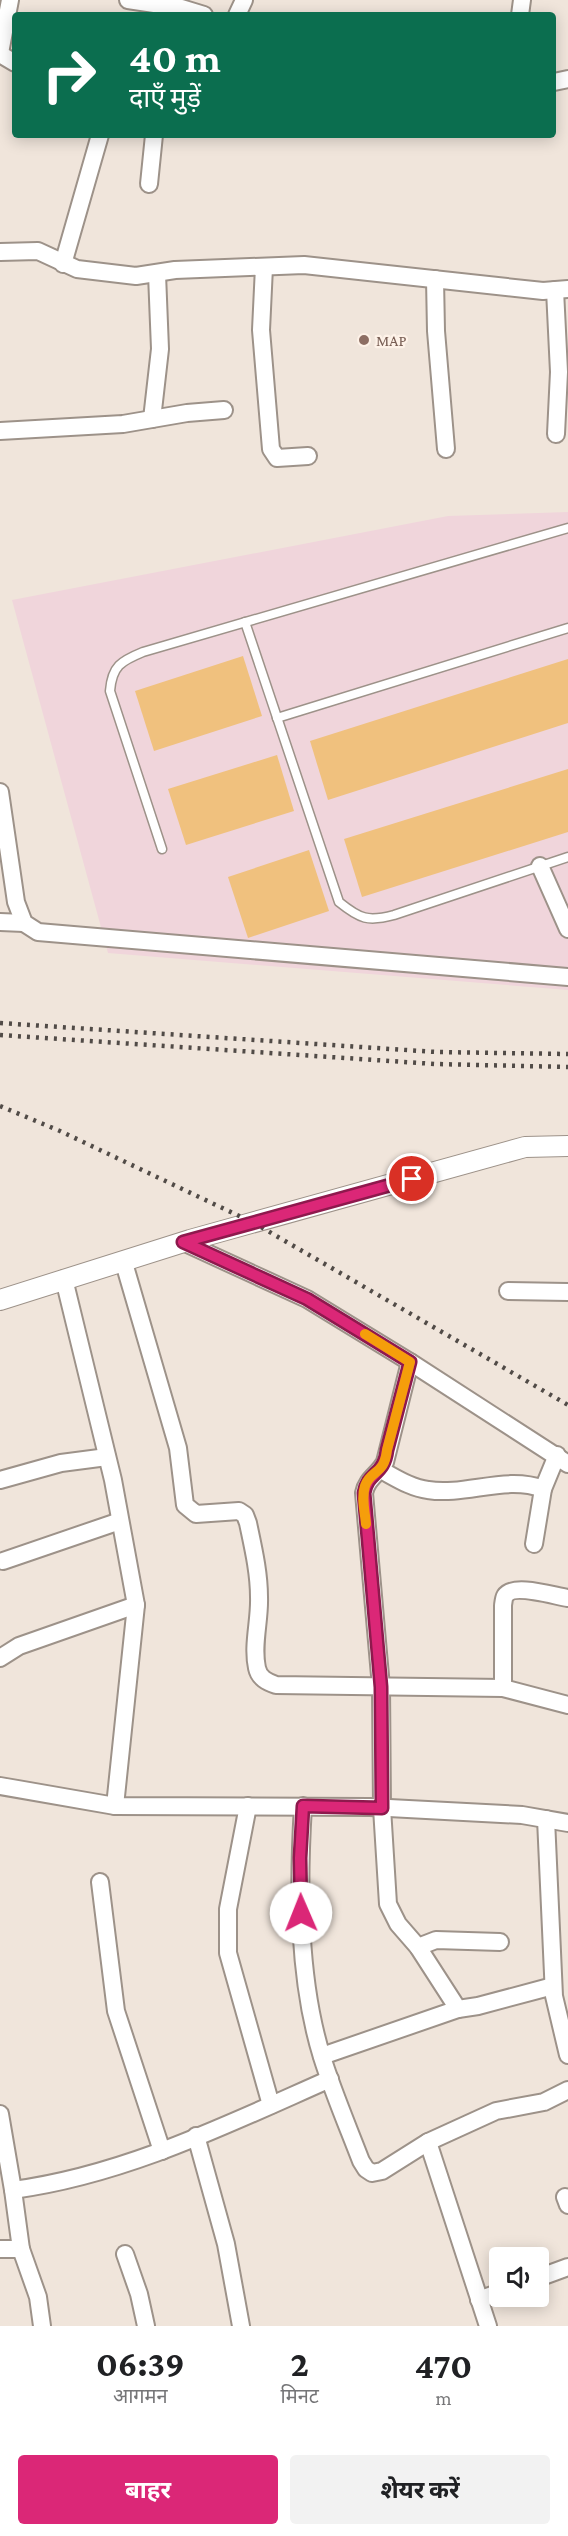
<!DOCTYPE html>
<html lang="hi">
<head>
<meta charset="utf-8">
<style>
  :root { --surface:#fff; --page:#f2f2f2; --text:#202124; --muted:#757577; --accent:#db2777 }
  body { margin:0; font-family:"Crimson Pro","Noto Sans Devanagari",serif; background:var(--page); color:var(--text); height:100vh; display:flex; flex-direction:column; font-size:22px; white-space:nowrap }
  * { box-sizing:border-box; margin:0 }
  p { font-size:20px; color:var(--muted) }
  .icon { flex:none; width:33px; height:33px; fill:none; stroke:currentColor; stroke-width:2; stroke-linecap:round; stroke-linejoin:round }
  .map { position:relative; height:2326px; overflow:hidden }
  .details { display:flex; flex-direction:column; background:var(--surface); flex:1 }
  .details>* { flex:none }
  .top-card { position:absolute; left:12px; top:12px; width:544px; height:126px; border-radius:6px; box-shadow:0 3px 15px #0003; background:#0b6e4f; color:#fff; overflow:hidden }
  .tools { position:absolute; left:489px; top:2247px; display:grid; gap:12px }
  .tools a { display:grid; place-items:center; width:60px; height:60px; border-radius:6px; background:var(--surface); box-shadow:0 3px 15px #0003; font-size:30px }
  .pin { position:absolute; display:grid; place-items:center; width:51px; height:51px; color:#fff; margin:-26px; border:3px solid #fff; border-radius:50%; box-shadow:0 2px 6px #0007 }
  .me { position:absolute; width:66px; margin:-33px; rotate:359deg; stroke-linejoin:round; filter:drop-shadow(0 0 4px #0008) }
  .turn { display:flex; align-items:center; gap:21px; height:126px; padding:0 18px; font-size:27px }
  .turn .icon { width:78px; height:78px; stroke-width:2.5 }
  .turn b { display:block; font-size:42px; line-height:51px }
  .eta { display:flex; justify-content:space-evenly; align-items:center; height:102px; text-align:center }
  .eta b { font-size:36px; font-weight:700; line-height:42px }
  .button { display:flex; gap:12px; margin-top:auto; padding:12px 18px }
  .button a { flex:1; height:69px; border-radius:6px; background:var(--accent); color:#fff; font-size:24px; font-weight:700; line-height:69px; text-align:center }
  .button a+a { background:var(--page); color:var(--text) }
  .map>svg:first-child { display:block }
  .industrial { fill:#f0d5db }
  .building { fill:#f0c17e }
  .lines { fill:none; stroke-linecap:round; stroke-linejoin:round }
  .service-casing { stroke:#9d9289; stroke-width:11 }
  .minor-casing { stroke:#9d9289; stroke-width:20 }
  .tertiary-casing { stroke:#9d9289; stroke-width:22 }
  .service { stroke:#fff; stroke-width:8 }
  .minor { stroke:#fff; stroke-width:16 }
  .tertiary { stroke:#fff; stroke-width:20 }
  .rail { stroke:#514b47; stroke-width:4.5; stroke-dasharray:3 6; stroke-linecap:butt }
  .route-casing { stroke:#8e194d; stroke-width:15 }
  .route { stroke:#db2777; stroke-width:10 }
  .slow { stroke:#f59e0b; stroke-width:10 }
  .education-dot { fill:#8d6e63; stroke:#fef2e8; stroke-width:2 }
  .labels { text-anchor:middle; dominant-baseline:central; stroke-width:4.5; stroke-linejoin:round; paint-order:stroke }
  .education-label { font-size:16px; fill:#785e54; stroke:#fef2e8; text-anchor:start }
</style>
</head>
<body>
<div class="map">
<svg width="568" height="2326" viewBox="0 0 568 2326">
  <rect width="100%" height="100%" fill="#f0e5db"/>
  <polygon class="industrial" points="568,512 568,990 108,953 12,600 448,516"/>
  <g class="building">
    <polygon points="243,656 262,716 154,751 135,691"/>
    <polygon points="568,659 568,723 328,800 310,741"/>
    <polygon points="277,755 294,811 186,845 168,789"/>
    <polygon points="568,769 568,832 362,897 344,839"/>
    <polygon points="309,850 329,911 248,938 228,877"/>
  </g>
  <g class="lines">
    <g class="service-casing">
      <g id="service">
        <path d="M245,622L339,902C360,919 368,922 394,915L568,857"/>
        <polyline points="277,718 568,628"/>
        <path d="M162,849L110,691C112,666 121,661 143,652L568,528"/>
      </g>
    </g>
    <g class="minor-casing">
      <g id="minor">
        <polyline points="128,0 181,8 204,15"/>
        <polyline points="237,15 244,0"/>
        <polyline points="520,15 522,0"/>
        <polyline points="0,53 10,0"/>
        <polyline points="0,54 15,63"/>
        <polyline points="554,82 568,79"/>
        <polyline points="149,184 154,135"/>
        <polyline points="0,252 38,251 77,269 136,276 175,270 304,265 543,291 568,289"/>
        <polyline points="63,264 100,135"/>
        <polyline points="264,267 261,330 271,449 277,458 308,456"/>
        <polyline points="435,279 436,331 446,449"/>
        <polyline points="555,290 559,372 556,434"/>
        <polyline points="152,419 160,349 157,274"/>
        <polyline points="0,431 123,424 187,413 224,410"/>
        <polyline points="0,792 16,902 24,923 38,932 568,977"/>
        <polyline points="540,866 568,929"/>
        <polyline points="0,922 24,923"/>
        <polyline points="183,1242 307,1299 410,1362 568,1464"/>
        <path d="M124,1263L178,1448L185,1505L196,1514L239,1511L245,1515L248,1523C253,1547 259,1572 259,1597C260,1620 252,1645 257,1668C259,1678 267,1682 276,1685L503,1688L568,1705"/>
        <polyline points="64,1279 113,1480 136,1605 115,1806 370,1807 522,1815 568,1823"/>
        <polyline points="508,1291 568,1292"/>
        <path d="M410,1362L385,1462C378,1475 367,1478 364,1493L381,1687L382,1808L388,1904L398,1924L418,1947L458,2009L478,2006L553,1986"/>
        <path d="M381,1470C396,1478 411,1488 428,1490C466,1496 506,1475 543,1489"/>
        <polyline points="0,1480 61,1463 107,1457"/>
        <polyline points="534,1544 543,1489 557,1455"/>
        <polyline points="3,1561 120,1521"/>
        <polyline points="0,1658 19,1646 136,1605"/>
        <path d="M503,1688V1606C503,1605 504,1597 505,1596C513,1583 554,1596 568,1598"/>
        <polyline points="0,1786 115,1806"/>
        <polyline points="248,1806 228,1909 228,1953 271,2105"/>
        <path d="M303,1806C298,1887 298,1980 322,2057C333,2092 348,2127 361,2161L366,2169L372,2173L382,2171L428,2142L488,2326"/>
        <polyline points="546,1819 554,1996 568,2055"/>
        <polyline points="100,1882 116,2011 162,2151"/>
        <polyline points="418,1947 436,1940 500,1942"/>
        <polyline points="322,2056 458,2009"/>
        <polyline points="0,2114 13,2190"/>
        <polyline points="196,2136 226,2244 241,2326"/>
        <polyline points="428,2142 496,2111 544,2102 568,2090"/>
        <polyline points="565,2197 568,2205"/>
        <path d="M0,2249H21L13,2190C125,2175 228,2124 330,2079"/>
        <polyline points="21,2249 38,2297 42,2326"/>
        <polyline points="125,2254 139,2294 146,2326"/>
        <polyline points="538,2278 568,2267"/>
        <polyline points="479,2300 500,2292"/>
      </g>
    </g>
    <g class="tertiary-casing">
      <polyline id="tertiary" points="0,1300 190,1240 525,1147 568,1146"/>
    </g>
    <use href="#service" class="service"/>
    <use href="#minor" class="minor"/>
    <use href="#tertiary" class="tertiary"/>
    <g class="rail">
      <polyline points="0,1023 436,1052 568,1054"/>
      <polyline points="0,1035 435,1064 568,1067"/>
      <polyline points="0,1106 60,1131 254,1223 568,1405"/>
    </g>
  </g>
  <g class="lines">
    <g class="route-casing">
      <path id="route" d="M301,1913L300,1858L303,1806L382,1808L381,1687L364,1493C368,1471 384,1476 387,1450L410,1362L307,1299L183,1242L412,1179"/>
    </g>
    <use href="#route" class="route"/>
    <path class="slow" d="M365,1334L410,1362L387,1450C384,1476 371,1469 365,1486C361,1498 365,1512 366,1524"/>
  </g>
  <circle class="education-dot" cx="364" cy="340" r="6"/>
  <g class="labels">
    <g class="education-label">
      <text x="376" y="340">MAP</text>
    </g>
  </g>
</svg>
<div class="tools">
<a><svg class="icon" aria-label="sound" viewBox="0 0 24 24"><path d="M4 9h4l5-4v14l-5-4H4zM17 9q2 3 0 6"/></svg></a>
</div>
<div class="pin" style="left:412px;top:1179px;background:#d93025"><svg class="icon" aria-label="arrive" viewBox="0 0 24 24"><path d="M6 21V4h12l-3 4 3 4H6"/></svg></div>
<svg class="me" style="left:301px;top:1913px" viewBox="-20 -20 40 40"><circle r="19" fill="#fff"/><path d="M0-13L10 11 0 6-10 11z" fill="#db2777"/></svg>
<div class="top-card">
<div class="turn"><svg class="icon" aria-label="right" viewBox="0 0 24 24"><path d="M7 20v-9h11M14 6l5 5-5 5"/></svg><div><b>40 m</b>दाएँ मुड़ें</div></div>
</div>
</div>
<section class="details">
<div class="eta">
<div><b>06:39</b><p>आगमन</p></div>
<div><b>2</b><p>मिनट</p></div>
<div><b>470</b><p>m</p></div>
</div>
<div class="button"><a>बाहर</a><a>शेयर करें</a></div>
</section>
</body>
</html>
